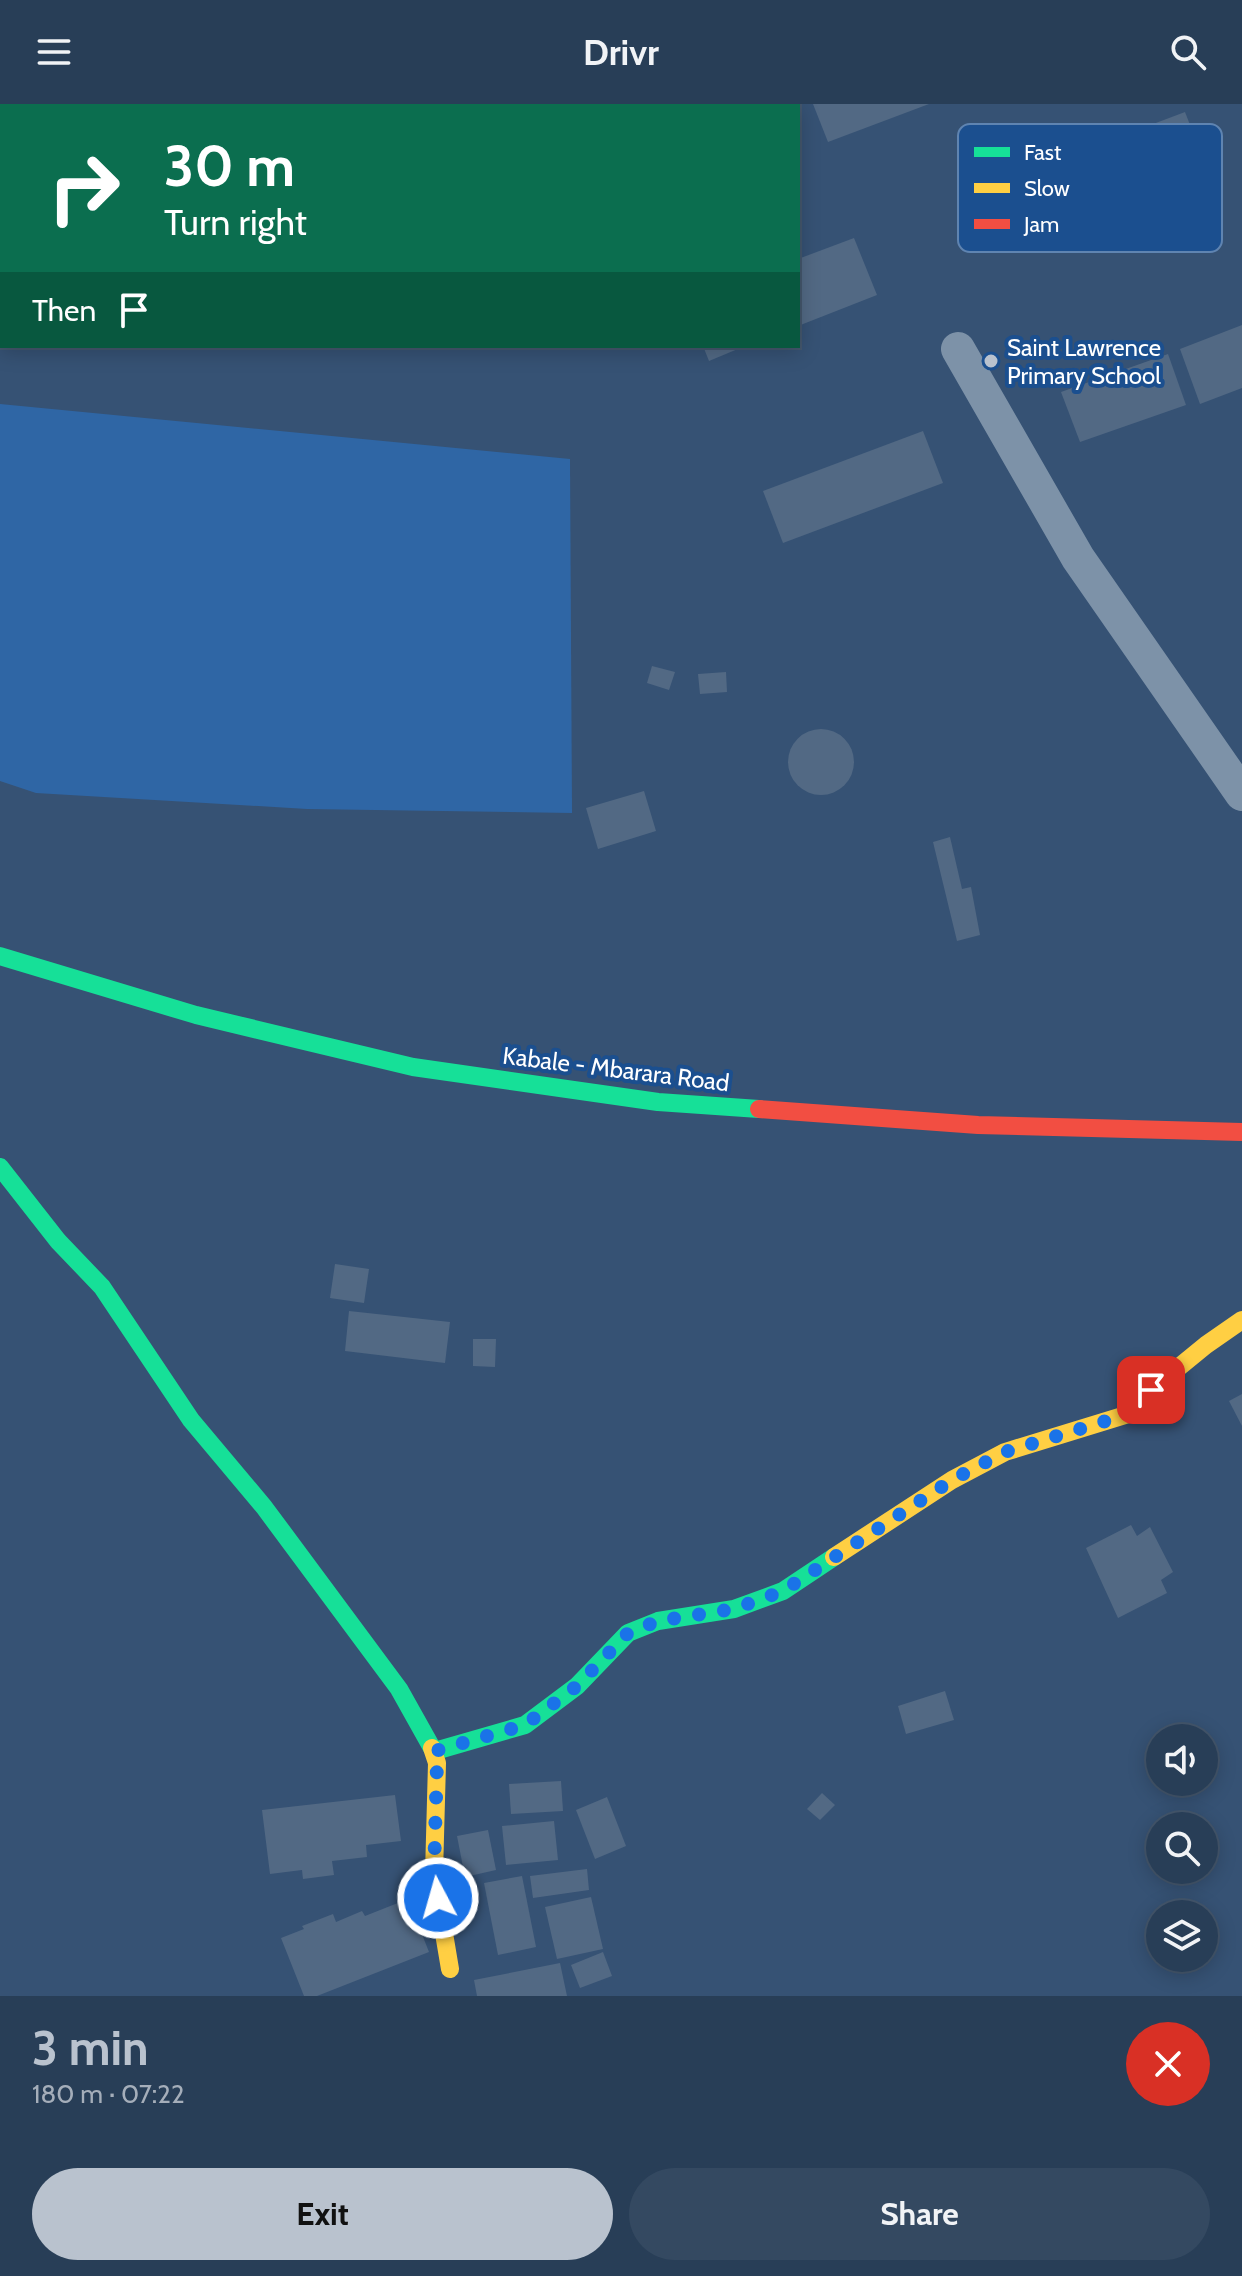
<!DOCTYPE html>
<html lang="en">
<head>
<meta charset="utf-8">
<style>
  :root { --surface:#283e57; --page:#344961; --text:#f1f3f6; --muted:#a5aeba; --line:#44576d; --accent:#b9c2ce }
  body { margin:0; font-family:Cabin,sans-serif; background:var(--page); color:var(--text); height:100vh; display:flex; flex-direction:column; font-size:30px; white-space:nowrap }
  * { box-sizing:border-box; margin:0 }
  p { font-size:26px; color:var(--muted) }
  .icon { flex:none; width:44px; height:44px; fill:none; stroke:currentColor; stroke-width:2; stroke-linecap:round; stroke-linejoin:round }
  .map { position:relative; height:1892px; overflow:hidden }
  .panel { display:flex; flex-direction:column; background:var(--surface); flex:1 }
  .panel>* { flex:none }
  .guide { position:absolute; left:0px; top:0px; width:800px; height:244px; box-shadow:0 4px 20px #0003,0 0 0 2px var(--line); background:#0b6e4f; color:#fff; overflow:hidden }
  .fabs { position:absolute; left:1146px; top:1620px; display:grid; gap:16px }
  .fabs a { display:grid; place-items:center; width:72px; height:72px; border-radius:50%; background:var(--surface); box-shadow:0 4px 20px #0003,0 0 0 2px var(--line); font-size:40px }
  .pin { position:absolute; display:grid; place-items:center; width:68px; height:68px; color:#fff; margin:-34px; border-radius:16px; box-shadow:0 4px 12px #0006 }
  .me { position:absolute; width:88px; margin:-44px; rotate:354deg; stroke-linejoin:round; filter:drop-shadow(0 0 6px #0008) }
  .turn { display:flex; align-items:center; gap:28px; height:168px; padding:0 32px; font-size:36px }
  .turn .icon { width:104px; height:104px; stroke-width:2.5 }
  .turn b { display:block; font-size:56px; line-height:68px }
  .then { display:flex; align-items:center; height:76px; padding:0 32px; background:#0003; gap:16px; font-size:30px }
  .round { display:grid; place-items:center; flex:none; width:84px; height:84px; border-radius:42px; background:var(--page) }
  .head { display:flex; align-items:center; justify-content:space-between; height:136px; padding:0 32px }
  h1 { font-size:48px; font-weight:700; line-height:60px; color:var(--accent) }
  .primary-button { display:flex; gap:16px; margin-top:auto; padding:16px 32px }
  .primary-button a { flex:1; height:92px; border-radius:48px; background:var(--accent); color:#111; font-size:32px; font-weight:700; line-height:92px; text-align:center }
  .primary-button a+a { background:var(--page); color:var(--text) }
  header { display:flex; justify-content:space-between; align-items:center; height:104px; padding:0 32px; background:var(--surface); font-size:36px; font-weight:700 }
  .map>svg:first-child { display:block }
  .green { fill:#2f66a5 }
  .building { fill:#526984 }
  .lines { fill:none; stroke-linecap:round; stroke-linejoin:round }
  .street { stroke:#7d92a8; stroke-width:34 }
  .fast { stroke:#16e098; stroke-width:18 }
  .slow { stroke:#ffcf43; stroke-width:18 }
  .jam { stroke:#f24e42; stroke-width:18 }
  .route { stroke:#1a73e8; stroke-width:14; stroke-dasharray:0 25.2 }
  .poi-dot { fill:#b9c2ce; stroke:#1b4f8f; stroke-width:3 }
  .labels { text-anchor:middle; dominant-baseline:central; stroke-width:8; stroke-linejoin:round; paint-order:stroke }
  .poi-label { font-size:24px; fill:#fff; stroke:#1b4f8f; text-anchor:start }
  .street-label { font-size:24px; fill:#fff; stroke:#1b4f8f }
  .key { fill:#1b4f8f; stroke:#5f84b1; stroke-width:2 }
  .key-label { font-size:22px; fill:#fff }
</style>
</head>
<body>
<header><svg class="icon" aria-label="menu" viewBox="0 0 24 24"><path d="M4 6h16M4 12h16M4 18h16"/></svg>Drivr<svg class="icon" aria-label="search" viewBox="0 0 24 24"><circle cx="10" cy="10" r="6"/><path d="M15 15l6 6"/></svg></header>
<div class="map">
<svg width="1242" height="1892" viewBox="0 0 1242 1892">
  <rect width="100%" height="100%" fill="#365274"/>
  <polygon class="green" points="0,300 570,355 572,709 307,705 36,689 0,677"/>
  <g class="building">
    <polygon points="813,0 929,0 828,38"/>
    <polygon points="1185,8 1206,62 1076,111 1055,57"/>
    <polygon points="854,134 877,191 798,222 798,155"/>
    <polygon points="1242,221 1242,284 1200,300 1180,245"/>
    <polygon points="703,242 745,242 709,257"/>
    <polygon points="1168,250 1186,301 1080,338 1061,288"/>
    <polygon points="923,327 943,379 783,439 763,387"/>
    <polygon points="652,562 675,568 669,586 647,579"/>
    <polygon points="726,568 727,588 700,590 698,570"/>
    <circle cx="821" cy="658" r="33"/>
    <polygon points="644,687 656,727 598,745 586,704"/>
    <polygon points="950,733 962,785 971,783 980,831 957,837 933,738"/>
    <polygon points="335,1160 369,1165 364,1199 330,1194"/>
    <polygon points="349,1207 450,1218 445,1259 345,1247"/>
    <polygon points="473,1235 496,1235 495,1263 473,1262"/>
    <polygon points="1242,1290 1242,1322 1229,1297"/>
    <polygon points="1131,1421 1137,1432 1150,1423 1173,1468 1161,1476 1167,1489 1118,1514 1086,1444"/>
    <polygon points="945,1587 954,1616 906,1630 898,1602"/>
    <polygon points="561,1677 563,1707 511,1710 509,1680"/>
    <polygon points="822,1689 835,1701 820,1716 807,1705"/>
    <polygon points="395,1691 401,1737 366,1741 367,1753 332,1757 334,1771 303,1775 302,1766 270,1770 262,1706"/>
    <polygon points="607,1693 626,1742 595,1755 576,1706"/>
    <polygon points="554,1717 558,1756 506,1761 502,1722"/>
    <polygon points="488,1726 496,1766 465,1773 457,1732"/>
    <polygon points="587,1765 589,1786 533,1794 530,1772"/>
    <polygon points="522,1772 536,1843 498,1851 484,1779"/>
    <polygon points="591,1793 603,1845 557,1855 545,1803"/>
    <polygon points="408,1795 429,1848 317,1892 304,1892 281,1834 304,1825 302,1822 333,1810 336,1818 362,1807 365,1812"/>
    <polygon points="603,1848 612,1872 580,1884 571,1861"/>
    <polygon points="560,1859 567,1892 477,1892 474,1876"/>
  </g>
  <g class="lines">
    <polyline class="street" points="958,245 1078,454 1242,690"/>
    <g class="fast">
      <polyline points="0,852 196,911 413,963 658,998 759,1005"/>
      <polyline points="0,1063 58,1137 102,1183 191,1316 264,1403 399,1585 432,1644"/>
      <polyline points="435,1647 525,1621 577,1582 628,1529 658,1517 734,1505 783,1487 834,1453"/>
    </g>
    <g class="slow">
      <polyline points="834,1453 952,1376 1005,1348 1132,1309 1151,1286 1206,1241 1242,1216"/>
      <polyline points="432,1644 437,1659 434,1770 450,1865"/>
    </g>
    <polyline class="jam" points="759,1005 978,1021 1242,1028"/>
  </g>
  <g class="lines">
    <polyline class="route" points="438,1794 434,1770 437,1659 435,1647 525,1621 577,1582 628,1529 658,1517 734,1505 783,1487 952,1376 1005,1348 1132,1309 1151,1286"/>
  </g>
  <circle class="poi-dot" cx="991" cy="257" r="8"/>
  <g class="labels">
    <g class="poi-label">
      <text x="1007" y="243">Saint Lawrence<tspan x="1007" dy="28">Primary School</tspan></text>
    </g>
    <g class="street-label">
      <text transform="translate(616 965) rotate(7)">Kabale - Mbarara Road</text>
    </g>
  </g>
  <rect x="958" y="20" width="264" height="128" rx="12" class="key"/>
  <rect x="974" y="43" width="36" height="10" fill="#16e098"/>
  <rect x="974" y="79" width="36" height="10" fill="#ffcf43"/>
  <rect x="974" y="115" width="36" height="10" fill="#f24e42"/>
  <g class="key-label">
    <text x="1024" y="56">Fast</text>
    <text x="1024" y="92">Slow</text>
    <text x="1024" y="128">Jam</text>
  </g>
</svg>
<div class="fabs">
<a><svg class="icon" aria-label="sound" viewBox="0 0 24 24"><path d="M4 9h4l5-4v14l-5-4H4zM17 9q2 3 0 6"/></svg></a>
<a><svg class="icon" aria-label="search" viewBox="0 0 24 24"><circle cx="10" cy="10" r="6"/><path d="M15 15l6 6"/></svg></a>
<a><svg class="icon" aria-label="layers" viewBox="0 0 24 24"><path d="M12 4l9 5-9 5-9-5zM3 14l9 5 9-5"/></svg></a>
</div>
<div class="pin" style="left:1151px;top:1286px;background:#d93025"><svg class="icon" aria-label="arrive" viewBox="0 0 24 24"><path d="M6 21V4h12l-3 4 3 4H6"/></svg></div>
<svg class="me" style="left:438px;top:1794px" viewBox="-20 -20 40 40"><circle r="17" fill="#1a73e8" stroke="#fff" stroke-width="3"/><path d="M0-11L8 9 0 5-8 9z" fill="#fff"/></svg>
<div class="guide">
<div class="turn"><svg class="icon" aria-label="right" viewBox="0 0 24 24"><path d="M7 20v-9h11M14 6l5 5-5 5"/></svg><div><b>30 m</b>Turn right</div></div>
<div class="then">Then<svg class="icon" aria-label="arrive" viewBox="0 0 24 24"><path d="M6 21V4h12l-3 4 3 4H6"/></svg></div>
</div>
</div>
<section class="panel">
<div class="head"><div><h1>3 min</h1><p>180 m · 07:22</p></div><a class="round" style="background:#d93025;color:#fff"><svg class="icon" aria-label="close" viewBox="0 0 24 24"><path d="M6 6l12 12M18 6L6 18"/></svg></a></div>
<div class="primary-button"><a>Exit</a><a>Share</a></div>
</section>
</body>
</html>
